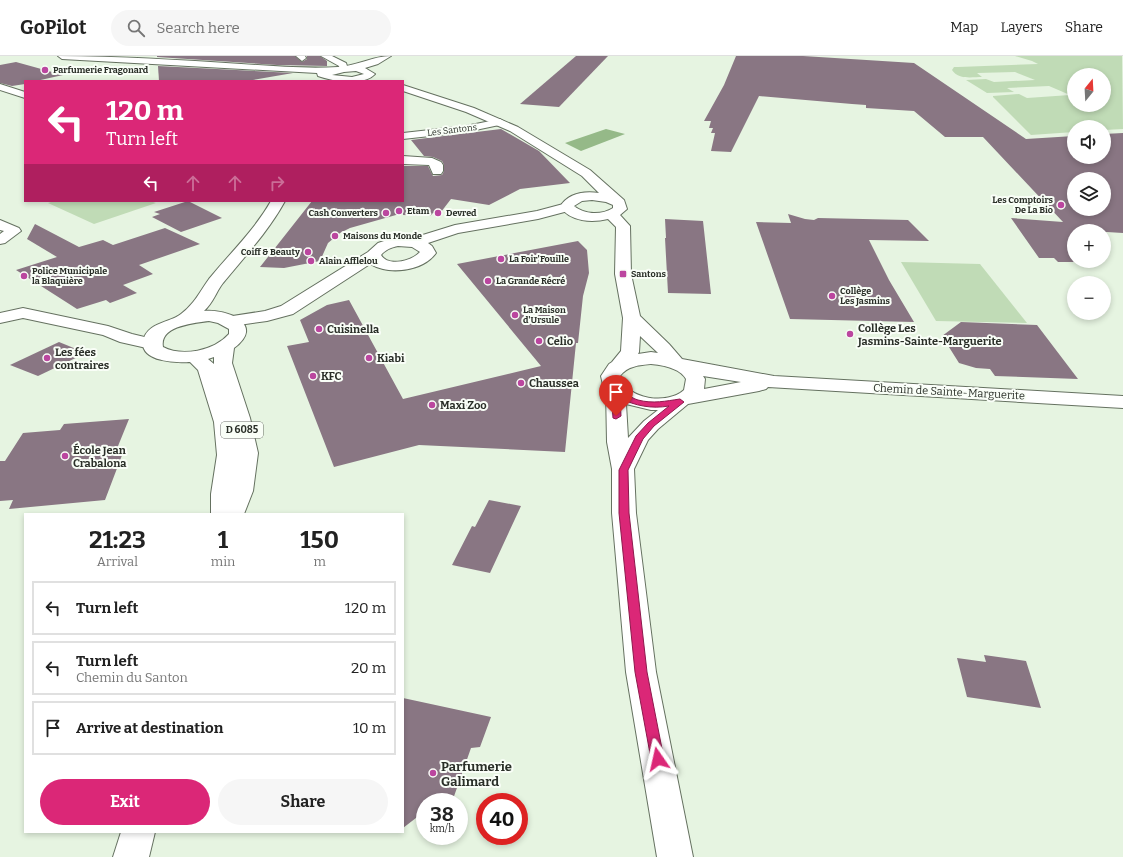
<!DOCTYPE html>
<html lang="en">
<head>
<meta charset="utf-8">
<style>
  :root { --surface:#fff; --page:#f6f6f6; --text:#222; --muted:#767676; --line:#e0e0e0; --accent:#db2777 }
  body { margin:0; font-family:Bitter,serif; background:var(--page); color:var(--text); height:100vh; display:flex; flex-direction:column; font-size:15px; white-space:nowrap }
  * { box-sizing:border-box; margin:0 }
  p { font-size:13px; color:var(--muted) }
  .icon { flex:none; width:22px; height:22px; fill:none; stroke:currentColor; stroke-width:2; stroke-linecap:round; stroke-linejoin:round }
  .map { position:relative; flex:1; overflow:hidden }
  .panel { position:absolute; left:24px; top:457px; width:380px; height:320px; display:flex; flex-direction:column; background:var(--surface); border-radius:0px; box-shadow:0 2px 6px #0003 }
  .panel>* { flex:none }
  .hud { position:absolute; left:24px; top:24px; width:380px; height:122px; border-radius:0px; box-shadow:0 2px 6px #0003; background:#db2777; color:#fff; overflow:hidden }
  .needle { width:26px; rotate:18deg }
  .tools { position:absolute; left:1067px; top:12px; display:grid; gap:8px }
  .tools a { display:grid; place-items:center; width:44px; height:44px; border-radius:50%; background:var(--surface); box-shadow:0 2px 6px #0003; font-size:20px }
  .speed { position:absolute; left:416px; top:737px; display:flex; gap:8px; font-size:20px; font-weight:700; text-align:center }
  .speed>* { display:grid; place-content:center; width:52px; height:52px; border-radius:50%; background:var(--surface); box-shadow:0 2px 6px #0003; line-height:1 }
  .speed small { font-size:10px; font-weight:400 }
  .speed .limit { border:6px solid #d22; background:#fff; color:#111 }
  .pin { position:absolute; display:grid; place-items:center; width:34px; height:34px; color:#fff; margin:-41px -17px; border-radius:50% 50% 50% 0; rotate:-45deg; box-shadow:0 0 4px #0007 }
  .pin .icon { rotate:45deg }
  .me { position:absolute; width:44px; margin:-22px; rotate:349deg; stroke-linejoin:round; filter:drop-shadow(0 0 3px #0008) }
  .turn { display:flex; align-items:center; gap:14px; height:84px; padding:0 16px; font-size:18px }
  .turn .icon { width:52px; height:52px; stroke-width:2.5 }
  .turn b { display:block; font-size:28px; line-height:34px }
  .lanes { display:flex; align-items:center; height:38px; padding:0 16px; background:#0003; justify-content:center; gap:20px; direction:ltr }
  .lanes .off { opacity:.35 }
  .eta { display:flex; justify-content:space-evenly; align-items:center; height:68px; text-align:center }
  .eta b { font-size:24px; font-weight:700; line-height:28px }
  .action { display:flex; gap:8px; margin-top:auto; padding:8px 16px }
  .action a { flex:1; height:46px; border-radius:24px; background:var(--accent); color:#fff; font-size:16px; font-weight:700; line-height:46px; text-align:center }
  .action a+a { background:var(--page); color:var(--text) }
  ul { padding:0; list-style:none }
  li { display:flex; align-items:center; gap:12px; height:54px; margin:0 8px 6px; padding:0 8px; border:2px solid var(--line); border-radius:0px }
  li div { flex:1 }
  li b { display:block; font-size:15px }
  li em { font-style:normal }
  header { display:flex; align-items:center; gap:24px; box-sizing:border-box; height:56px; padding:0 20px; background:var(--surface); border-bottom:1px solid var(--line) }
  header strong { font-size:19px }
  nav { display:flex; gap:22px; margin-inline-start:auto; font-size:14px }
  .search { width:280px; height:36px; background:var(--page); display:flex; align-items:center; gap:10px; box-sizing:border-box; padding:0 14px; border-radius:22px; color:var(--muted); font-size:15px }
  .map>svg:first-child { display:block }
  .green { fill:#c0dbb6; fill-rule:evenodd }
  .water { fill:#95b988 }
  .building { fill:#897683; fill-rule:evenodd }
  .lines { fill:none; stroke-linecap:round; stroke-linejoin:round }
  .street-casing { stroke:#657160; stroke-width:2 }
  .secondary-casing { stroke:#657160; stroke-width:2 }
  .primary-casing { stroke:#657160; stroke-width:2 }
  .street { fill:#fff; fill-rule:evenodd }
  .secondary { fill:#fff; fill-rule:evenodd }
  .primary { fill:#fff; fill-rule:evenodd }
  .route { fill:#db2777; stroke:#8e194d }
  .poi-dot { fill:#bb469f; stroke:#f9fef7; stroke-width:1.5 }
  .labels { text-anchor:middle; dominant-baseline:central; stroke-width:4; stroke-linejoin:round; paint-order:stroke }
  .far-poi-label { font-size:9px; font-weight:bold; fill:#2a2f28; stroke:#f9fef7; text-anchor:start }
  .far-street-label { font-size:9px; fill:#2a2f28; stroke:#f9fef7 }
  .shield { fill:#f9fef7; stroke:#686d66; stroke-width:1 }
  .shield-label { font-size:10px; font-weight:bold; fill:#2a2f28 }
  .poi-label { font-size:11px; font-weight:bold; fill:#2a2f28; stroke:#f9fef7; text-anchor:start }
  .street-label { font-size:11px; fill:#2a2f28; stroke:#f9fef7 }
  .near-poi-label { font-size:13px; font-weight:bold; fill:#2a2f28; stroke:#f9fef7; text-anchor:start }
</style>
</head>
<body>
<header>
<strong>GoPilot</strong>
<div class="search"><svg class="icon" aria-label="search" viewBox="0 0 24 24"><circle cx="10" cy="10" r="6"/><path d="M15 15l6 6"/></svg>Search here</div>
<nav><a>Map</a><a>Layers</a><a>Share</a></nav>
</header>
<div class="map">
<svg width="1123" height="801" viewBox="0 0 1123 801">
  <rect width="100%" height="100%" fill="#e6f4e1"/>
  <g class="green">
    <path d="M1015,0H1122L1123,73L1104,74V71H1074V76L1031,79L993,41V40L1019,38L1027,42L1070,39L1049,30L1007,32L1014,36L987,37L966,24L986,23L994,26L1035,24L1015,16L977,17L982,21C972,21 958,24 952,14L954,11H958L1038,8L1032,5ZM1074,19H1104V49H1074Z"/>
    <polygon points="54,145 150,145 156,147 94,168 48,147"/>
    <polygon points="901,206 980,208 1027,267 936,265"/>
  </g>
  <polygon class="water" points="606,73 625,78 581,95 565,87"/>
  <g class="building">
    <polygon points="157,0 295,0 302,6 307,3 307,0 320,0 327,5 327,10 277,9 157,1"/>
    <polygon points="576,0 608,0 559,51 520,48"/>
    <path d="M736,0H803L914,7L1026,83L1074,80V101H1104V78L1123,77V177L1074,174V206H1058L1054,202H1039L1011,162L1063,166L983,81H945L914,55L866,52V49L852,48L759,40L731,96L711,95L715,77H711L713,72H709L711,65H704L724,29ZM1074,123H1104V153H1074Z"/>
    <polygon points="16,6 63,19 36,25 25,25 25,28 12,30 0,27 0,9"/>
    <polygon points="158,10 293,17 247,25 159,25"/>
    <polygon points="501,73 539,95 570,127 520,133 489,149 451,143 441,156 433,157 430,160 403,159 403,157 350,172 340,177 328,187 320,205 284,212 260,211 312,145 403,145 403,110 428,110 433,120 442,119 444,115 444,109 442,105 433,101 424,100 411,84"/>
    <polygon points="188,145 222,162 181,176 152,161 160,158 154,156"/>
    <polygon points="788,158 805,163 814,164 818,162 908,164 929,185 869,184 889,224 914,266 790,263 756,166 791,167"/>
    <polygon points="665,163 703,165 711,238 668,237 665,182 666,182"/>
    <polygon points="35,168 79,191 103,184 113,189 165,172 200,188 139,209 153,218 123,229 137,237 110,247 106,244 77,253 16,214 57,201 27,183"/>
    <polygon points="578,185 587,194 589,217 583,240 578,287 576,287 565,396 419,389 334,411 287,290 309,286 300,264 327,249 349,244 403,343 541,310 457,208"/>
    <polygon points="961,266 1037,269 1078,323 995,320 990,313 976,312 959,307 942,280"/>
    <polygon points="59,286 86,297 38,320 10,309"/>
    <polygon points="129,363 116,395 124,394 105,444 9,453 13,444 0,445 0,405 5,405 23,377 60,374 64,368"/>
    <polygon points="489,444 521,450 490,517 452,509 472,470 475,471"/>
    <polygon points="984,599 1026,605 1041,652 967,641 957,602 986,606"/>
    <polygon points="403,642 491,661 480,691 471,692 452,746 441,742 436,746 425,746 425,755 403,772"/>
  </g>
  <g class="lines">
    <g class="street-casing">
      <g id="street">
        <polygon points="296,0 305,0 306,2 302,5"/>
        <polygon points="321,0 332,0 346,7 348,13 346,15 340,15 339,10"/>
        <polygon points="500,63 505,66 504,68 466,76 403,83 403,77 466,70"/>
        <polygon points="403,100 432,102 441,106 443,109 443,115 441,118 433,118 429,109 403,108"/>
        <path d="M567,147L572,148L574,151L572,154L538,163L458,177L428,187L432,190L436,197C422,216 389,219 370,208L293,258L267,265L232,270L226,269L223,265L226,261L265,255L281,250L368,196L378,187L390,183L413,182L455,169L537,155ZM398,190L412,191L420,196C412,205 388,211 381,199C385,194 392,191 398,190Z"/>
        <polygon points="0,164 19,172 21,175 5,187 0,188 0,178 4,175 0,174"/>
        <polygon points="23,252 108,270 132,278 157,284 160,288 157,292 151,293 120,286 103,279 23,262 0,267 0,257"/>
      </g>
    </g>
    <g class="secondary-casing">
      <g id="secondary">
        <path d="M58,0C119,0 180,4 241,8C273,10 306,13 338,11C357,10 373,0 391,0L378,8L365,12L375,18C363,31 332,25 318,20L317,17L62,3ZM344,16L356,15L364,18L352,21L332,19Z"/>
        <path d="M403,29L474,52L518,71L590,114L624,144L627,153L620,159L630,170L631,218L640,260L669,288L682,303L774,320L1123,340V352L768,331L766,333L759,335L688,348L658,373L648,384L634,413L636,457L656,616L693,801H657L626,616L612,457V413L607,386L606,334L603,329L601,320L609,308L612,306L621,295L623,262L615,218L616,171L608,163C592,167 571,166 560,151C568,137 584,135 599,137L582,120L510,75L466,56L403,35ZM592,144L606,146L613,149V152C602,159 585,159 574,150L582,145ZM640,280L657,296L658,297L651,296L638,298L639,296ZM651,308C662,309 680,312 686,323L684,334C668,349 626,344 620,320C627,310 640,309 651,308ZM703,320L741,326L704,333L705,323ZM626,348L651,354H658L644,365L628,382Z"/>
      </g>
    </g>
    <g class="primary-casing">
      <g id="primary">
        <polygon points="0,28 25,36 25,42 0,34"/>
        <path d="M271,145H285C268,176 245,200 223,227C216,236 213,247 204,255C227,253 266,268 234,292L232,307L250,362L258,397L253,435L244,458H211V438L217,399L214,366L198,314L190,306C177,307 141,306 143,286C146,266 170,267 181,258C195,247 199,237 209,223C230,197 254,175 271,145ZM209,265L218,267L229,273V278C214,295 182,301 163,291C159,270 194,267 209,265ZM214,301V308L208,303Z"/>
        <polygon points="121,776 155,776 149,801 113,801"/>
      </g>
    </g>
    <use href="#street" class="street"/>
    <use href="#secondary" class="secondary"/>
    <use href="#primary" class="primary"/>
  </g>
  <path class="route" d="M612,333C621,332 630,342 638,344C653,348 666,345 680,343L684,346L654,370L643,383L628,414L629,457L647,616L664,703L662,707L658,709L653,707L651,703L635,616L619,457V414L636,380L648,367L669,350C652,353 635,350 620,342L621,360L616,363L613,362L611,335Z"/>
  <g class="poi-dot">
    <circle cx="45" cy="14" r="4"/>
    <circle cx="1061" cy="149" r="4"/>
    <circle cx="399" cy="155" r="4"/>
    <circle cx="386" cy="157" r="4"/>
    <circle cx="438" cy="157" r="4"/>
    <circle cx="335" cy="180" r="4"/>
    <circle cx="308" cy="196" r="4"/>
    <circle cx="501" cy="203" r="4"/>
    <circle cx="311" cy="205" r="4"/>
    <rect x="619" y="214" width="8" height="8" rx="2"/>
    <circle cx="24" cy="220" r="4"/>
    <circle cx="488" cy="225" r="4"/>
    <circle cx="832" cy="240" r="4"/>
    <circle cx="515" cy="259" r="4"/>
    <circle cx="319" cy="273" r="4"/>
    <circle cx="850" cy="278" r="4"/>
    <circle cx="539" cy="285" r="4"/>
    <circle cx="47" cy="302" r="4"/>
    <circle cx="369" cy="302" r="4"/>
    <circle cx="313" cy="320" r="4"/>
    <circle cx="521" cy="327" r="4"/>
    <circle cx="432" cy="349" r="4"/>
    <circle cx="65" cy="400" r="4"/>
    <circle cx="433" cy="717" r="4"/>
  </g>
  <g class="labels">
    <g class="far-poi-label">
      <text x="53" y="14">Parfumerie Fragonard</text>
      <text x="1053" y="144" text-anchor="end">Les Comptoirs<tspan x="1053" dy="10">De La Bio</tspan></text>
      <text x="407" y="155">Etam</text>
      <text x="378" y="157" text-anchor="end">Cash Converters</text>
      <text x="446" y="157">Devred</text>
      <text x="343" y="180">Maisons du Monde</text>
      <text x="300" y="196" text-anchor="end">Coiff &amp; Beauty</text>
      <text x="509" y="203">La Foir'Fouille</text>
      <text x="319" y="205">Alain Afflelou</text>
      <text x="32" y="215">Police Municipale<tspan x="32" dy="10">la Blaquière</tspan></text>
      <text x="631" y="218">Santons</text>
      <text x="496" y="225">La Grande Récré</text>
      <text x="840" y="235">Collège<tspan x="840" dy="10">Les Jasmins</tspan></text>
      <text x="523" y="254">La Maison<tspan x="523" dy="10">d'Ursule</tspan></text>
    </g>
    <g class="far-street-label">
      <text transform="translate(452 74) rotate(-7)">Les Santons</text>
    </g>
    <rect class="shield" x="221" y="366" width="42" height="16" rx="3"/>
    <g class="shield-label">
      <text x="242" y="374">D 6085</text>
    </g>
    <g class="poi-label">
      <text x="858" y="272">Collège Les<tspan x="858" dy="13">Jasmins-Sainte-Marguerite</tspan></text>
      <text x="327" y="273">Cuisinella</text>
      <text x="547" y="285">Celio</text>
      <text x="55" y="296">Les fées<tspan x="55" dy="13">contraires</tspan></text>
      <text x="377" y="302">Kiabi</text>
      <text x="321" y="320">KFC</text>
      <text x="529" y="327">Chaussea</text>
      <text x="440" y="349">Maxi Zoo</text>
      <text x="73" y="394">École Jean<tspan x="73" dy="13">Crabalona</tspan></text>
    </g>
    <g class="street-label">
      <text transform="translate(949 336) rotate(3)">Chemin de Sainte-Marguerite</text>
    </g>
    <g class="near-poi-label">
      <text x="441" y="710">Parfumerie<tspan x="441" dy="15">Galimard</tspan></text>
    </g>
  </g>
</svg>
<div class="tools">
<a><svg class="needle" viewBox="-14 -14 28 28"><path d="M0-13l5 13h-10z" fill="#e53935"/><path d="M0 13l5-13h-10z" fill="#767676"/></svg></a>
<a><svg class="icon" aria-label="sound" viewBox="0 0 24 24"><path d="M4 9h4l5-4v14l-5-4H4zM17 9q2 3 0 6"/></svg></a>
<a><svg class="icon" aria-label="layers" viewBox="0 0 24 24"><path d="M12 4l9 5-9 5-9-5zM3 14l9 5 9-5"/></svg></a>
<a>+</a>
<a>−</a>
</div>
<div class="speed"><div>38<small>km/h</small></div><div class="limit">40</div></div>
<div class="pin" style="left:616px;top:360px;background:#d93025"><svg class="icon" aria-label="arrive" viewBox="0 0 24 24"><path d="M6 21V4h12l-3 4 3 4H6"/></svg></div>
<svg class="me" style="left:658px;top:703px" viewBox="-20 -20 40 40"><path d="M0-17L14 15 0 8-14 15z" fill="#db2777" stroke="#fff" stroke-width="4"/></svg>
<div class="hud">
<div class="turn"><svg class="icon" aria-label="left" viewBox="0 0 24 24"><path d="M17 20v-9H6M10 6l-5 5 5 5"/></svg><div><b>120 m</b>Turn left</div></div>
<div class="lanes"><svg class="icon" aria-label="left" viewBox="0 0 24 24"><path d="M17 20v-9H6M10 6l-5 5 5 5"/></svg><svg class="icon off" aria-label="ahead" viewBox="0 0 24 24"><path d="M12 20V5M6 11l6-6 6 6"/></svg><svg class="icon off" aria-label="ahead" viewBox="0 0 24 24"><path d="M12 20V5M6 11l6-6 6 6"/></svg><svg class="icon off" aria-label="right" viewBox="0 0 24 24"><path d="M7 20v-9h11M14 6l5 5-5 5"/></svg></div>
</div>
<section class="panel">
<div class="eta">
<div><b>21:23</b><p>Arrival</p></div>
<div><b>1</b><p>min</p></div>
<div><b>150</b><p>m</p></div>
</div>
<ul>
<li><svg class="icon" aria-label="left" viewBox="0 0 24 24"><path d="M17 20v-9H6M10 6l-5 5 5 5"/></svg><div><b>Turn left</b></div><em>120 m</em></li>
<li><svg class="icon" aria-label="left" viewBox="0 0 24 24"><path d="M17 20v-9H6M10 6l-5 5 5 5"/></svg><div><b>Turn left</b><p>Chemin du Santon</p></div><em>20 m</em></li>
<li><svg class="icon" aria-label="arrive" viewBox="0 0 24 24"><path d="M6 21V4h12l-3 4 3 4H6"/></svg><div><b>Arrive at destination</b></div><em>10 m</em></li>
</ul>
<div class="action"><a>Exit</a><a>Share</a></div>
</section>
</div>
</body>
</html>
